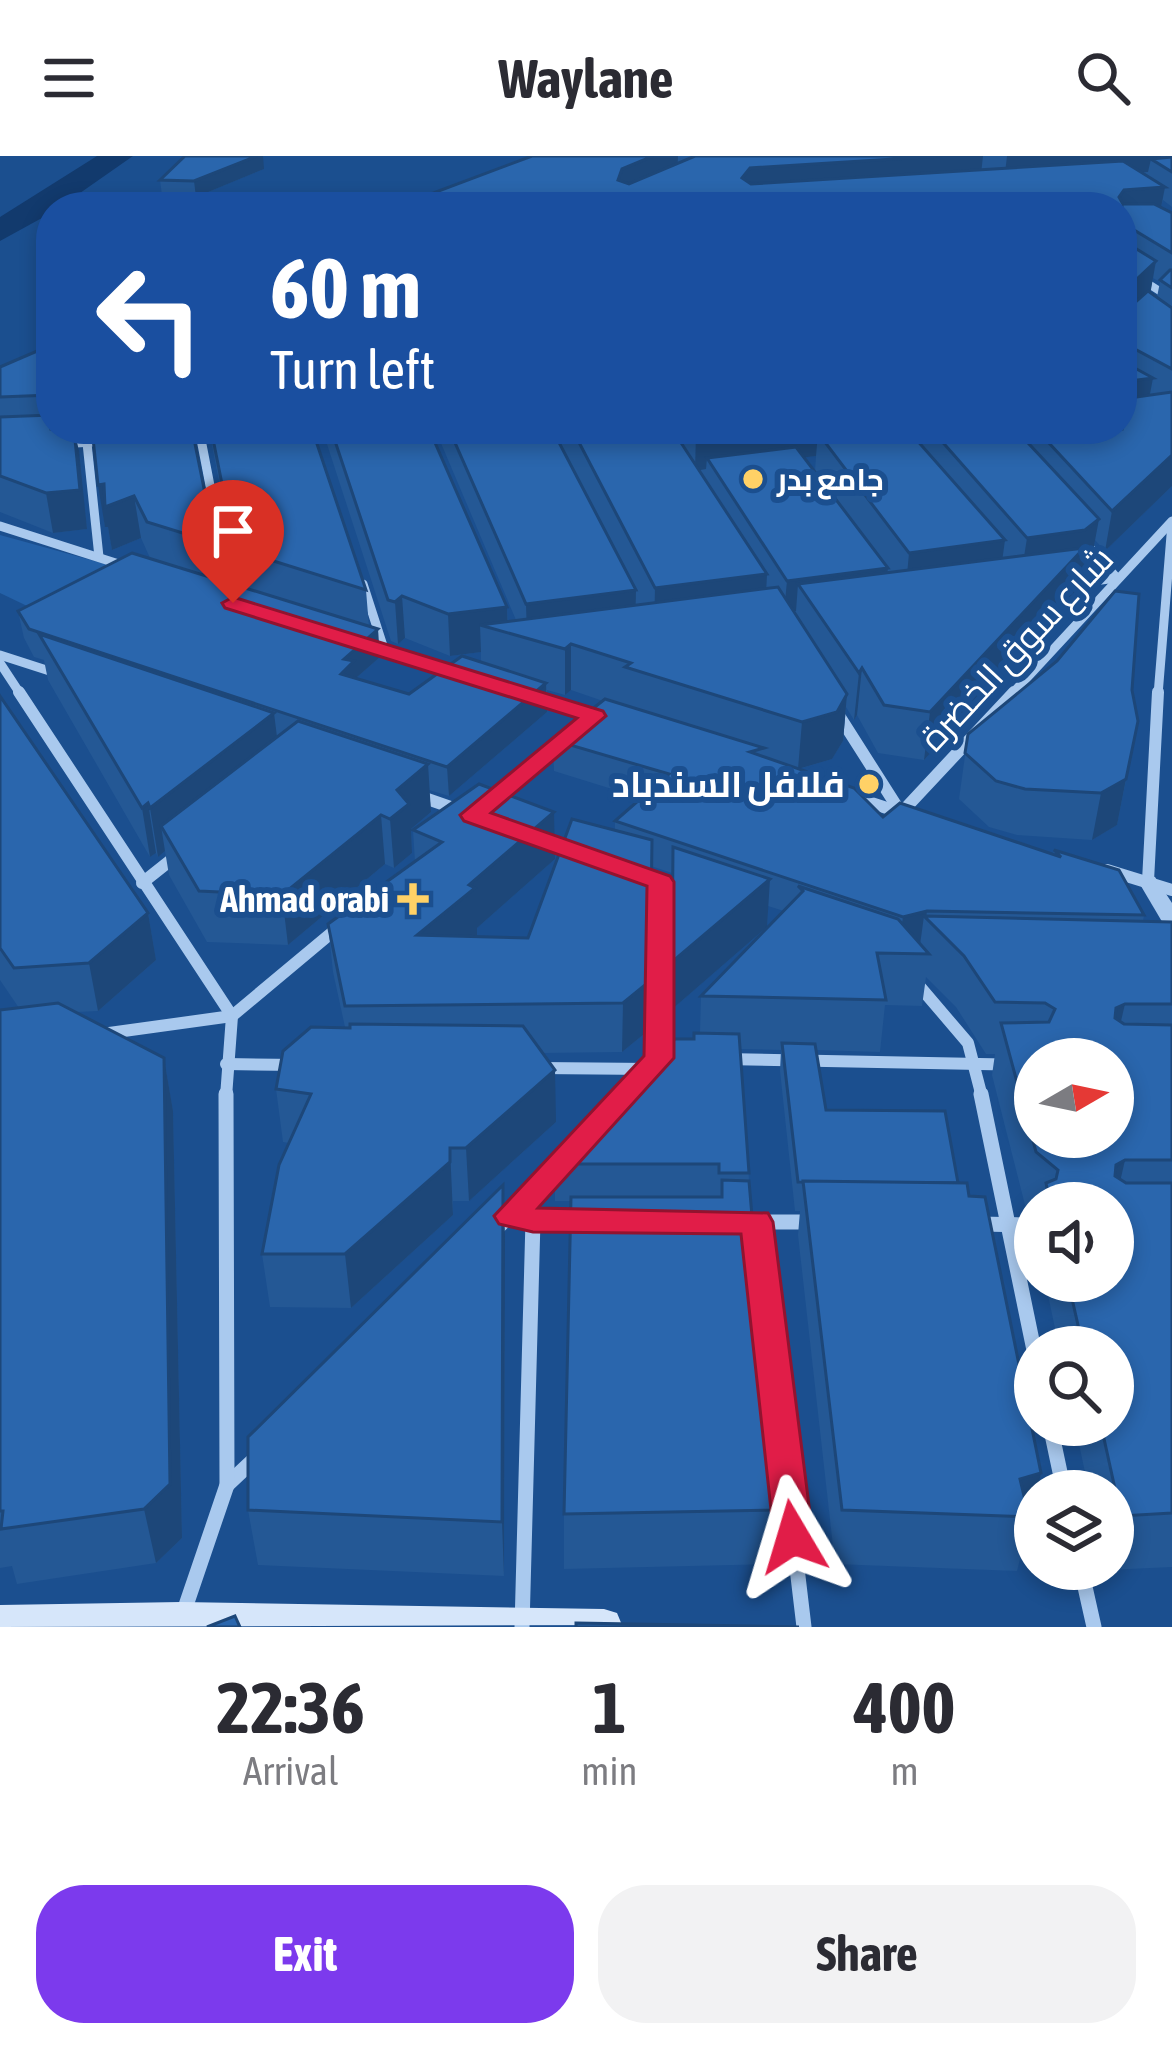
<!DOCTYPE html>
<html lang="en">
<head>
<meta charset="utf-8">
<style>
  :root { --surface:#fff; --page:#f2f2f3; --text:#2b2b33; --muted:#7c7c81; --accent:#7c3aed }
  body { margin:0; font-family:"Asap Condensed",Cairo,sans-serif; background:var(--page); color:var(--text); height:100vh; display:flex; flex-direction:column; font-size:45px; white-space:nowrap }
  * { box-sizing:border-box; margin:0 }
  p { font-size:39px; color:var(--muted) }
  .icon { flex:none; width:66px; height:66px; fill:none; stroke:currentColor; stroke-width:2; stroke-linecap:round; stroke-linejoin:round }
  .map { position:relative; height:1471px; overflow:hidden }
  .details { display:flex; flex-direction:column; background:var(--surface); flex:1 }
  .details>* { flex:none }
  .guide { position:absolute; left:36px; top:36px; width:1101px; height:252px; border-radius:48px; box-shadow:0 6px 18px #0003; background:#1a4fa0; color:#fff; overflow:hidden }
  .needle { width:78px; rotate:81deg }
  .fabs { position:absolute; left:1014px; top:882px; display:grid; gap:24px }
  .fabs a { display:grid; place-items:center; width:120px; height:120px; border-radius:50%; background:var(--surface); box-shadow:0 6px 18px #0003; font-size:60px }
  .pin { position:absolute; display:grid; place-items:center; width:102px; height:102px; color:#fff; margin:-123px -51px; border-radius:50% 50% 50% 0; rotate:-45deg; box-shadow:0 0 12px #0007 }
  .pin .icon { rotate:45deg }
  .me { position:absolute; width:132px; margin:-66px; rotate:353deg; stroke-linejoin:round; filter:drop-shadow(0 0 9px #0008) }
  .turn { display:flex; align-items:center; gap:42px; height:252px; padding:0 36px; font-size:54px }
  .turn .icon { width:156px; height:156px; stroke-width:2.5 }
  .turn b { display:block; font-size:84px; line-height:102px }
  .eta { display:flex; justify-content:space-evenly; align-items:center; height:204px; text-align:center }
  .eta b { font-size:72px; font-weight:700; line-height:84px }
  .cta { display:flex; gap:24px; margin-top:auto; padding:24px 36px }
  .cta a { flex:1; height:138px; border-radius:48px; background:var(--accent); color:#fff; font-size:48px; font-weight:700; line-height:138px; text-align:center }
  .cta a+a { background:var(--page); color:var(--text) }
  header { display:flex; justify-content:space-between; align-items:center; height:156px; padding:0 36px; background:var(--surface); font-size:54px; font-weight:700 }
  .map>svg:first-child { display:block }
  .green { fill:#2461a8 }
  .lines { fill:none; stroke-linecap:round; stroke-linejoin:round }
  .river { fill:#123a6d; fill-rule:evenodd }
  .minor-far3 { stroke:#a9c9ee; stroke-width:8 }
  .minor-far2 { stroke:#a9c9ee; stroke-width:9 }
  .minor-far1 { stroke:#a9c9ee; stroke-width:12 }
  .minor { stroke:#a9c9ee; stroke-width:15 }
  .tertiary { fill:#a9c9ee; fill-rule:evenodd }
  .secondary { fill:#d6e6fa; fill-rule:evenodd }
  .wall { fill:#245895; fill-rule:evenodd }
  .shaded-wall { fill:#1d4779 }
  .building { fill:#2a66ad; stroke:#1d4779; stroke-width:3; fill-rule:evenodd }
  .route { fill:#e11d48; stroke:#92132f; stroke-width:3 }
  .poi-dot { fill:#ffd166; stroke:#1b4f8f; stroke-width:4.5 }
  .labels { text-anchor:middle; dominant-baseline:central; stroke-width:12; stroke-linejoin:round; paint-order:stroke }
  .far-poi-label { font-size:30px; font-weight:bold; fill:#fff; stroke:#1b4f8f; text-anchor:start }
  .street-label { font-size:36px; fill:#fff; stroke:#1b4f8f }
  .poi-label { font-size:36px; font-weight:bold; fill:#fff; stroke:#1b4f8f; text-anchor:end }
</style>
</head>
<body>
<header><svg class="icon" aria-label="menu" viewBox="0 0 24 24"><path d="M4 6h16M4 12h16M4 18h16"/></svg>Waylane<svg class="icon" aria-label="search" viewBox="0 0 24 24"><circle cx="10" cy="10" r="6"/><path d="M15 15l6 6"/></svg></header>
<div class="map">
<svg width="1172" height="1471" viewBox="0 0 1172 1471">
  <rect width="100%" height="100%" fill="#1b4f8f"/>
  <polygon class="green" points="0,379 109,409 46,459 0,437"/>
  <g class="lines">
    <polygon class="river" points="97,0 133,0 60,51 51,51 51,57 0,85 0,61"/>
    <polyline class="minor-far3" points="1122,111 1172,143"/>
    <g class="minor-far2">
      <polyline points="199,273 232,443"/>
      <polyline points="87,287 99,401"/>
      <polyline points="61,288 107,285"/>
      <polyline points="0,370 125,410"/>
      <polyline points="1082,383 1117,422"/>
      <polyline points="363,428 384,493"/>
      <polyline points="1065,429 1116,422"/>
      <polyline points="367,488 456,515"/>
      <polyline points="0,499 62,519"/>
      <polyline points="0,507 21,539"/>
      <polyline points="1011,539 1172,365"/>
      <polyline points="1158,539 1172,367"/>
    </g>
    <g class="minor-far1">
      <polyline points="19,536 232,860 226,941"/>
      <polyline points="533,540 599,561"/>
      <polyline points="838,558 901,657 1014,536"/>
      <polyline points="416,639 459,654"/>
      <polyline points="853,641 902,657"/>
      <polyline points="491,644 563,585"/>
      <polyline points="1107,714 1172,734"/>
      <polyline points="637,717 685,734"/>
      <polyline points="1148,725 1158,536"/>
      <polyline points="142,727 176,700"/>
      <polyline points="915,825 968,887 982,941"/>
      <polyline points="102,878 232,860 341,769"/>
      <polyline points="724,903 1035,909"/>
      <polyline points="226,908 297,909"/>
      <polyline points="539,912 651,913"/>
      <polyline points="651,914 659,902 661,726"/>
    </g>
    <g class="minor">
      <polyline points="981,938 1035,1199"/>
      <polyline points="511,1060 587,1065"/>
      <polyline points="739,1066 815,1066"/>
      <polyline points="756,1066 804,1471"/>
      <polyline points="979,1068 1035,1069"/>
      <polyline points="496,1073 566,1002"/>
      <polyline points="1050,1269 1064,1335"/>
      <polyline points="227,1329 260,1298"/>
      <polyline points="1081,1413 1094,1471"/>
      <polyline points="182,1461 227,1329 226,938"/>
      <polyline points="522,1471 533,1064"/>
    </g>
    <polygon class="tertiary" points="1148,719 1155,721 1172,747 1172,771 1164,769 1138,725"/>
    <polygon class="secondary" points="181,1446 604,1453 617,1457 622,1469 0,1471 0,1449"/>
  </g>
  <g class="wall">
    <path d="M532,0H1161L1160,2H1165L1163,0H1172V51L1163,44L1161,51L1172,57V330L1105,395L1095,384L1091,406L1080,416L1077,436L924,604L878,597L857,559L854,564L846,551L843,585L832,603L799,613L883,661L1053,698L1054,694L1144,759L1143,765L1172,766V1411L1106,1414L1113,1413V1335H1089L1075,1269H1113V1191H1059L1045,1125H1113V1047H1035V1058L1025,1049L992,919L995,898H986L956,851L926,821L922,850L885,849L880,896L816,894L826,954L958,1027L1037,1335L1017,1415L835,1408L798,1079L800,1055H795L780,915L781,894L740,893L749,1025L777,1354L772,1408L564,1413V1358L571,1045H555V1008L700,877L701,840L784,755L768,750L767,771L670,855L672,717L651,710L649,874L622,896L543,897L556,966L469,1045H453V1059L351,1152L270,1151L262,1098L289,987L283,986L276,933L345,871L333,816L328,768L415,706L413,674L555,703L477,772V780L528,782L615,675V665L641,642L554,615L553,584L603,545L571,534L565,539L547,534V556L449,640L429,634L431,656L411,673L412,697L394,712L385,708L288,789L207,786L169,719L165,695L158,701L156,697L150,701L48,524L44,504L34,501L24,482L18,455L150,402L141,382L112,394L108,371H105L92,275L75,276L87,373L53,377L0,356V211L51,189V273H192L215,387L220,424L239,430L209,273H312L366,434L369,471L380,501L356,522L409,538L481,506V496L450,500L405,482L398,488L391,485L325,282L324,273H429L507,451L508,465L516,464L435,273H552L592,350L553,273H1122ZM1153,122L1160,126L1157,141L1150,136ZM816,300L815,316L804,301Z"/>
    <polygon points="264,13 196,41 162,40 160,24"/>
    <polygon points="1132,534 1138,565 1117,669 1092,684 1017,679 989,671 959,643 968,578"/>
    <polygon points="0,540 148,757 156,804 98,855 76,856 164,902 173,955 182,1382 156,1407 17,1428 12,1410 0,1412 0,854 19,852 0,824"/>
    <polygon points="505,1082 504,1420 258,1409 248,1354"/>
  </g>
  <g class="shaded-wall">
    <polygon points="257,0 263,0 264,13 196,41 194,25"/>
    <polygon points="653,0 678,0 677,20 619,51 618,24 622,13"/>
    <polygon points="942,0 983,0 980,27 742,51 742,22 750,12"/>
    <polygon points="1007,0 1161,0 1159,8 1151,3 1148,16 1004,26"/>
    <polygon points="1165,31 1159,62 1122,65 1119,41 1124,34"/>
    <polygon points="1129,71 1124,103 1122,104 1122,74"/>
    <polygon points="1156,105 1150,139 1122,165 1122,137"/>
    <polygon points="1129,190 1123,226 1153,222 1146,259 1122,262 1122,193"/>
    <polygon points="74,273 79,295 87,373 53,377 46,337"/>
    <polygon points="727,273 923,273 921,287 833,298 818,277 816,300 714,312 707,302 706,313 695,315 696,277"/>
    <polygon points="1172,299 1172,330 1105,395 1112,355"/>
    <polygon points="104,328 134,340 141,382 112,394 108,371 105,371 98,329"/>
    <polygon points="1099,363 1091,406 1080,416 1077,436 924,604 930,556 1020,426 1027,382"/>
    <polygon points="1005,384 999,428 905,441 909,397"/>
    <polygon points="888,412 884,443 798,428 796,455 784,456 787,425"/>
    <polygon points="767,418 765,459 654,474 655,432"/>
    <polygon points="636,434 635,476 527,482 526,448"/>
    <polygon points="402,440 405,482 398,488 395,446"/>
    <polygon points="507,451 508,477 480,469 481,496 450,500 448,458"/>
    <polygon points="378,473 380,501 356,522 341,518 344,503"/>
    <polygon points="571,488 571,534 565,539 565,493"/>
    <polygon points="862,512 857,559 854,564 859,517"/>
    <polygon points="546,527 547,556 449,640 447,611"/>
    <polygon points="847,538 843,585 832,603 798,613 802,566"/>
    <polygon points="274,557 280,605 161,670 165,695 158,701 150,652"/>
    <polygon points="428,608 431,656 411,673 412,697 394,712 390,663 397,634"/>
    <polygon points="1126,623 1117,669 1092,684 1101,637"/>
    <polygon points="148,647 156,697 150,701 142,652"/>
    <polygon points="554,656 555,703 477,772 477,780 417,779 469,729"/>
    <polygon points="381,659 385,708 288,789 282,739"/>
    <polygon points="770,723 767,771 670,855 672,806"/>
    <polygon points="927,755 926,762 924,760 920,789 898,794 903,761"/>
    <polygon points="148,757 156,804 98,855 89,807"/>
    <polygon points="650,825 649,874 622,896 623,847"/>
    <polygon points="1125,848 1113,899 1116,852"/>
    <polygon points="164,902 173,955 182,1382 156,1407 144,1353"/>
    <polygon points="555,914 556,966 469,1045 466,992"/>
    <polygon points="450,992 453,1059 351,1152 345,1098"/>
    <polygon points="1125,1004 1113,1057 1116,1009"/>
    <polygon points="503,1029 505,1082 504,1420 502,1366"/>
    <polygon points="1041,1317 1037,1335 1035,1335 1029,1371 1027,1372 1029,1361 1020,1323"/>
  </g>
  <g class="building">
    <polygon points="185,0 257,0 194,25 160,24"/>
    <polygon points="532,0 653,0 622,13 618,24 629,28 695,0 942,0 750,12 742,22 751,28 1123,5 1165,31 1124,34 1119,41 1123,48 1154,48 1172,57 1172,97 1129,71 1122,74 1122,51 396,51"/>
    <polygon points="1172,1 1172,16 1151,3"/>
    <polygon points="1122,84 1156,105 1122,137"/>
    <polygon points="1170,114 1172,114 1172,132 1160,124"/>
    <polygon points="1148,135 1172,152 1172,213 1129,190 1122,193 1122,147 1131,150"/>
    <polygon points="51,189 51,239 0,241 0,211"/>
    <polygon points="1122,205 1153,222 1122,226"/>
    <polygon points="1172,236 1172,299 1112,355 1036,273 1122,273 1122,243"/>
    <polygon points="51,259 51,273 74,273 80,334 46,337 0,320 0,261"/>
    <polygon points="92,273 192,273 215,387 147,366 134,340 105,351 104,328 98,329"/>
    <polygon points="211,273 312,273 366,434 235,393"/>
    <polygon points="331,273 429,273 507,451 448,458 402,440 395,446 388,444"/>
    <polygon points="449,273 552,273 636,434 526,448"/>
    <polygon points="572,273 672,273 767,418 655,432"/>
    <polygon points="694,273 727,273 696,277"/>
    <polygon points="852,273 907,273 1005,384 909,397 818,277"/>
    <polygon points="931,273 1015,273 1099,363 1085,374 1027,382"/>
    <polygon points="796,291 888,412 787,425 707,302"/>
    <polygon points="1084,392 930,556 884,549 862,512 859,517 798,428"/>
    <polygon points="132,397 378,473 344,503 354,505 341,518 409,538 462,500 546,527 447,611 29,473 18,455"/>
    <polygon points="778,431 847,538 837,556 802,566 625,511 631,507 571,488 565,493 480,469"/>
    <polygon points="1115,435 1139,438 1132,534 1138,565 1126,623 1101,637 1025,633 996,625 965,597 968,578 1057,505"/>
    <polygon points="39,478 274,557 150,652 148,647 142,652"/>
    <polygon points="0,540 148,757 89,807 14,812 0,792"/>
    <polygon points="605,543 764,592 750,596 854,632 883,661 900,647 1061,701 1054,694 1119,714 1144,759 927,755 903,761 615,665 669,618 553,584"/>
    <polygon points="298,565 428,608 397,634 409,648 390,663 381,659 282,739 199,735 161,670"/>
    <polygon points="479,628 554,656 469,729 475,732 417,779 528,782 572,663 652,684 650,825 623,847 345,850 328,768 442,686 413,674"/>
    <polygon points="673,691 770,723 672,806"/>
    <polygon points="798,730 898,763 929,798 877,797 886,844 701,840 803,735"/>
    <path d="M924,760L1172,766V848H1125L1116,852L1115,862L1124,868L1172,869V1004H1125L1116,1009L1115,1020L1126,1027H1172V1357L1121,1360L1101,1269H1113V1191H1083L1068,1125H1113V1047H1050L1046,1027L1056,1023L1058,1014L1036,996L1001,867L1049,866L1055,853L1045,847L995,846L964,800ZM1035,903H1113V981H1035Z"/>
    <polygon points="58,847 164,902 170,1328 144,1353 1,1373 3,1355 0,1355 0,854"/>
    <polygon points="350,868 523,870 555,914 466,992 450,992 450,1006 345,1098 262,1098 279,1009 311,938 276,933 283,895 311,871 350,872"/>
    <polygon points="694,877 739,878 749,1017 719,1017 719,1008 555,1008 675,883 694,883"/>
    <polygon points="782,887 815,888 826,954 945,955 958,1027 798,1026"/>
    <polygon points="722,1024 749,1025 777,1354 564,1358 571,1041 722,1041"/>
    <polygon points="803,1025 967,1027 969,1040 985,1041 1041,1317 1020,1323 1029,1361 842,1354"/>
    <polygon points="503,1029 502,1366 248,1354 248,1281"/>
    <polygon points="235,1460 240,1471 207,1471"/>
    <polygon points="576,1467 799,1471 576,1471"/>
  </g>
  <polygon class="route" points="233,441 603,555 606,560 491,657 670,720 674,726 674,902 538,1052 768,1057 773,1066 813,1381 807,1393 793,1398 779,1393 774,1381 741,1078 533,1076 499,1068 494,1060 644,900 647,730 464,665 460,659 577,562 225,452 222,447"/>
  <g class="poi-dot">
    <circle cx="753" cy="323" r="12"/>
    <circle cx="869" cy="628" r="12"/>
    <path d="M407 725h12v12h12v12h-12v12h-12v-12h-12v-12h12z"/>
  </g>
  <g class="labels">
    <g class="far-poi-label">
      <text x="777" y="323">جامع بدر</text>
    </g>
    <g class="street-label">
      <text transform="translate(1016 492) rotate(-47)">شارع سوق الخضرة</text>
    </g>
    <g class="poi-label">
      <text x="845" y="628">فلافل السندباد</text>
      <text x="389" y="743">Ahmad orabi</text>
    </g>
  </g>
</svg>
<div class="fabs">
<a><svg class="needle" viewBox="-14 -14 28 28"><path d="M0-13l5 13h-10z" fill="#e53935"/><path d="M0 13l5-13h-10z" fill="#7c7c81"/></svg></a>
<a><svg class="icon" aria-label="sound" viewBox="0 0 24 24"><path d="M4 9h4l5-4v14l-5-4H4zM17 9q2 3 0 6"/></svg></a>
<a><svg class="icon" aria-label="search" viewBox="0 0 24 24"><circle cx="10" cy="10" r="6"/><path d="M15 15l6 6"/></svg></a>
<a><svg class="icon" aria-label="layers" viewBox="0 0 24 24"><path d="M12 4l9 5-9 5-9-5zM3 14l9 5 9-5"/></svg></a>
</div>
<div class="pin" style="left:233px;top:447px;background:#d93025"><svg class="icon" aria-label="arrive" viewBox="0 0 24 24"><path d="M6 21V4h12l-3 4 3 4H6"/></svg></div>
<svg class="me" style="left:793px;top:1381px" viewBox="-20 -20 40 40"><path d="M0-17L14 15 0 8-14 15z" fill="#e11d48" stroke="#fff" stroke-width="4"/></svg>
<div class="guide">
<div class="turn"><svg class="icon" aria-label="left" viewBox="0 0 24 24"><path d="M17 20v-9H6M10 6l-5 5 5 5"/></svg><div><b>60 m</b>Turn left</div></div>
</div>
</div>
<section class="details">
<div class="eta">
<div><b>22:36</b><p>Arrival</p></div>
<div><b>1</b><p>min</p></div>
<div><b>400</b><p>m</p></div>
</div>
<div class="cta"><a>Exit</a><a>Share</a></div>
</section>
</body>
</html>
